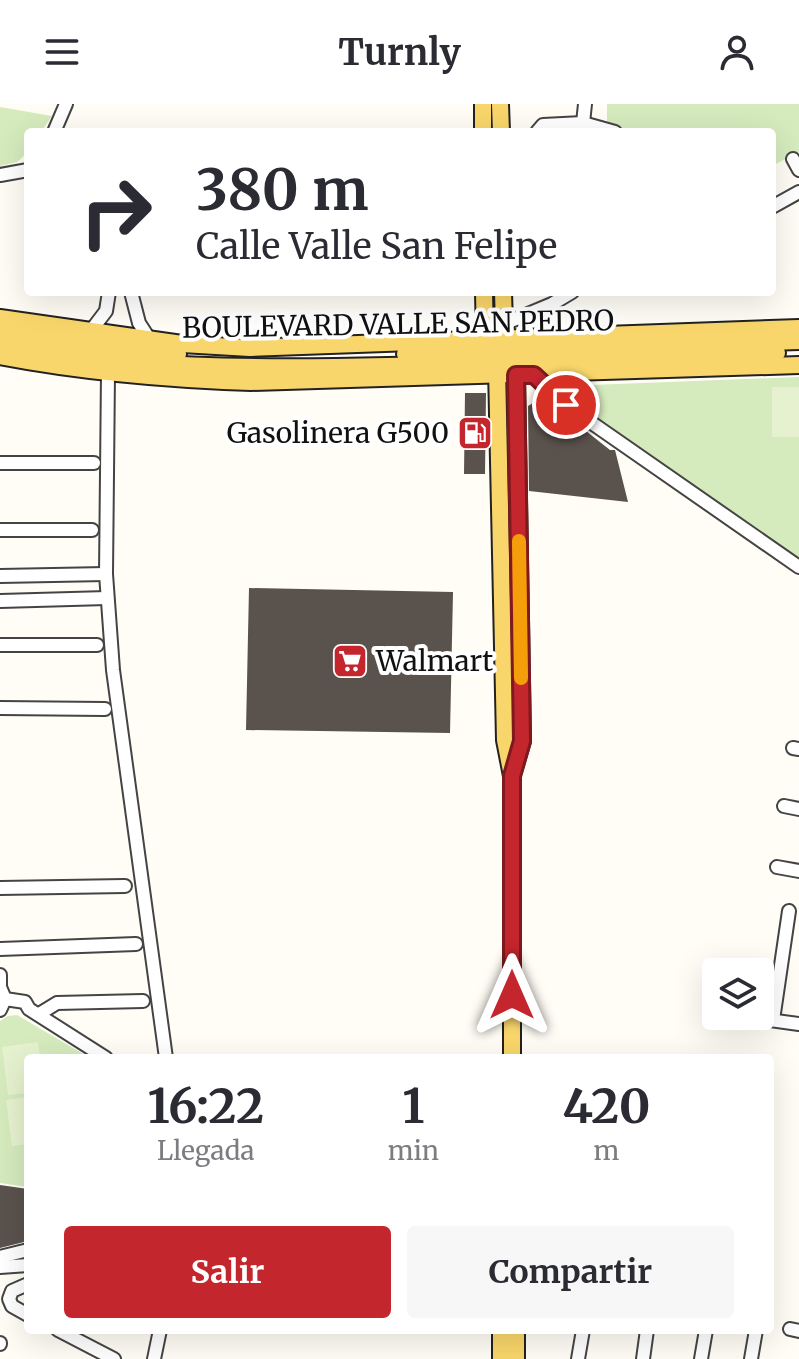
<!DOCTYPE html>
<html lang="es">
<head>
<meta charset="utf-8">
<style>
  :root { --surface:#fff; --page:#f7f7f7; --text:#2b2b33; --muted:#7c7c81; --accent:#c4262e }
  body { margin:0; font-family:Merriweather,serif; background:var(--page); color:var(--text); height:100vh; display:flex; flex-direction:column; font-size:30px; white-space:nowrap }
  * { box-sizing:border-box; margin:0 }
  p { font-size:26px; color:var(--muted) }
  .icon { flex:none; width:44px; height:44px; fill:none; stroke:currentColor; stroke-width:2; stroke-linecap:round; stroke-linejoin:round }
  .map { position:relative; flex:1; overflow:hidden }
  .panel { position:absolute; left:24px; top:950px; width:750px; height:280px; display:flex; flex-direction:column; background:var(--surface); border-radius:8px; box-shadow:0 8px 32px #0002 }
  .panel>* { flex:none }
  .guide { position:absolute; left:24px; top:24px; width:752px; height:168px; border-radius:8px; box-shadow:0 8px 32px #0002; background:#fff; color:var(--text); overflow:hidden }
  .tools { position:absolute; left:702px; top:854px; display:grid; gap:16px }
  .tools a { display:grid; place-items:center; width:72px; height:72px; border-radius:8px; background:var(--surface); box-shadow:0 8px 32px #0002; font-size:40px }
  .pin { position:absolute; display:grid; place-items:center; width:68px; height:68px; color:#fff; margin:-34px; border:4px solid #fff; border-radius:50%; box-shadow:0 2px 8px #0007 }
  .me { position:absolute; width:88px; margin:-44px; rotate:0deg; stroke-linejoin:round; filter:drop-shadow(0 0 6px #0008) }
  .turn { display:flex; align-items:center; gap:28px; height:168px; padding:0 40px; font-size:36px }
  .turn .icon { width:104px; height:104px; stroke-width:2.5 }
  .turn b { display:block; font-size:56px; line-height:68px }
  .eta { display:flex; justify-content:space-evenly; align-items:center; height:136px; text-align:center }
  .eta b { font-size:48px; font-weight:700; line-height:56px }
  .action { display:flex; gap:16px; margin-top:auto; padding:16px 40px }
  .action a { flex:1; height:92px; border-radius:8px; background:var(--accent); color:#fff; font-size:32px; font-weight:700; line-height:92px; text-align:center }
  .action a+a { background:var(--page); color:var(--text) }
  header { display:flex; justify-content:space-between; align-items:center; height:104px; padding:0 40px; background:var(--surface); font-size:36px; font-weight:700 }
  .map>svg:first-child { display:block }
  .green { fill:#d5ebbd }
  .pitch { fill:#e6f2cf }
  .building { fill:#5a524d }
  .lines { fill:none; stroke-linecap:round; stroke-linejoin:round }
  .minor-casing { stroke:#444; stroke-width:16 }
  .major-casing { stroke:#222; stroke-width:20 }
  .minor { stroke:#fff; stroke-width:12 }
  .major { stroke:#f9d66b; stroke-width:16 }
  .route-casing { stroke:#7f191e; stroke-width:20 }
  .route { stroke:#c4262e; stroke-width:14 }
  .slow { stroke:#f59e0b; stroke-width:14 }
  .labels { text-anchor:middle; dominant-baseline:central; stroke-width:8; stroke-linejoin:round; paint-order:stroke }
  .street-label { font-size:28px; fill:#111; stroke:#fff }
  .poi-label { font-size:28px; fill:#111; stroke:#fff; text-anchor:end }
</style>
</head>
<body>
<header><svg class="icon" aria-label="menu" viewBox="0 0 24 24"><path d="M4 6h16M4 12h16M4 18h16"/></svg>Turnly<svg class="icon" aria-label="person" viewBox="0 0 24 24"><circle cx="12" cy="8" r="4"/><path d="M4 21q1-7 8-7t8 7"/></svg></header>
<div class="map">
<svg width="799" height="1255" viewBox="0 0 799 1255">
  <rect width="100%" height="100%" fill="#fffdf5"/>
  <g class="green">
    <polygon points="607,0 799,0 799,48 772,62 772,28 607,28"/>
    <polygon points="0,3 52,12 41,28 28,28 28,48 17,58 0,62"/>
    <polygon points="799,273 799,455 566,294 566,282"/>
    <polygon points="17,911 90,954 28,954 28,1083 0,1079 0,917 8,912"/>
  </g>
  <g class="pitch">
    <rect x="772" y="283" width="27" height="50"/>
    <polygon points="38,938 40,954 28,954 28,989 8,991 2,943"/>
    <polygon points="28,993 28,1040 12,1042 6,996"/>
  </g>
  <g class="building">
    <polygon points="465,289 486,289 485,370 464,370"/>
    <polygon points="543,293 610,346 615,346 628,398 529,387 528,302"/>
    <polygon points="249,484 453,488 450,629 246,626"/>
    <polygon points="0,1081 28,1085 28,1137 0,1144"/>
  </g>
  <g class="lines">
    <g class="minor-casing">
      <g id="minor">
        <polyline points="583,19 585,0"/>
        <polyline points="54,28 66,0"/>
        <polyline points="537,28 543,21 583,19 615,28"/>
        <polyline points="793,55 799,66"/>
        <polyline points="0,71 28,66"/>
        <polyline points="772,103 799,88"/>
        <polyline points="131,188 139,219 150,236"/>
        <polyline points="504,220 552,200 572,188"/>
        <polyline points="90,228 106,207 109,188"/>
        <polyline points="108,269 106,470 113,566 166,954"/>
        <polyline points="534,271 566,301 799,463"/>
        <polyline points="0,359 94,359"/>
        <polyline points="0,426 92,426"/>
        <polyline points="0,472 106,470"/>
        <polyline points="0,497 107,494"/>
        <polyline points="0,541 97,541"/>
        <polyline points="0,604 105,605"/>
        <polyline points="793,644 799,645"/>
        <polyline points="784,702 799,705"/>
        <polyline points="777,763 799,767"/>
        <polyline points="0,784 125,782"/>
        <polyline points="0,845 136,840"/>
        <polyline points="0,871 0,883 5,895 0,906"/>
        <polyline points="5,895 25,898 29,905 106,954"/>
        <polyline points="39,910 57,899 143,897"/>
        <polyline points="747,913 799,920"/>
        <polyline points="773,916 789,807"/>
        <polyline points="0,1153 28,1146"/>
        <polyline points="0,1163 28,1161"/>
        <polyline points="28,1180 12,1187 9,1195 12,1202 28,1211"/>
        <polyline points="790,1225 799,1227"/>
        <polyline points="58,1226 114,1255"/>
        <polyline points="0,1240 0,1239"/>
        <polyline points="154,1255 160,1226"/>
        <polyline points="578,1255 583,1226"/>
        <polyline points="643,1255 647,1226"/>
        <polyline points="701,1255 706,1226"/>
        <polyline points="751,1255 756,1226"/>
      </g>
    </g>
    <g class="major-casing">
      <g id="major">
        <polyline points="483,0 483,28"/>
        <polyline points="500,0 501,28"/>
        <polyline points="484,188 485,236 489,243"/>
        <polyline points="503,188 504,220 516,271 522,637 513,667"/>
        <polyline points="0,214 182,240 250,244 799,224"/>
        <polyline points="0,227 110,244 178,250"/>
        <path d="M0,240C129,265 257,265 388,262C517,259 647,252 777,249"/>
        <polyline points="405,250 799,237"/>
        <path d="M0,252C83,268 167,275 251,278L799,261"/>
        <polyline points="497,264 505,636 512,672 512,954"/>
        <polyline points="501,1255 501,1226"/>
        <polyline points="516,1255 516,1226"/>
      </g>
    </g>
    <use href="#minor" class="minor"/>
    <use href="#major" class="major"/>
  </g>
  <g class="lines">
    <g class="route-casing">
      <polyline id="route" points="512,891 512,672 522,637 516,271 534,271 566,301"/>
    </g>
    <use href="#route" class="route"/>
    <polyline class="slow" points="519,437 521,574"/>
  </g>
  <defs>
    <g id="fuel-square" transform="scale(1.8)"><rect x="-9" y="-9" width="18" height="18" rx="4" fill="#c4262e" stroke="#fff"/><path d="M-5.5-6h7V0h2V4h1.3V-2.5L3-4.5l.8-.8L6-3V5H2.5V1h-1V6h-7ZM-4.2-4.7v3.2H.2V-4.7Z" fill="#fff"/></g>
    <g id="supermarket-square" transform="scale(1.8)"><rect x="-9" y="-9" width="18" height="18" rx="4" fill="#c4262e" stroke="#fff"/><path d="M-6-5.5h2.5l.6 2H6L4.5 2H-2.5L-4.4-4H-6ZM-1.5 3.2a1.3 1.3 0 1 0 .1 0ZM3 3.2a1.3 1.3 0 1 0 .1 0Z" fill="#fff"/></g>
  </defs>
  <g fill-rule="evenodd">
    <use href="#fuel-square" x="475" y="329"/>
    <use href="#supermarket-square" x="350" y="557"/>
  </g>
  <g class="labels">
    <g class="street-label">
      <text transform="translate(398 220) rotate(-1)">BOULEVARD VALLE SAN PEDRO</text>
    </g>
    <g class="poi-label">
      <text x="449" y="329">Gasolinera G500</text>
      <text x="376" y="557" text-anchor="start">Walmart</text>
    </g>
  </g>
</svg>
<div class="tools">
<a><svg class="icon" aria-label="layers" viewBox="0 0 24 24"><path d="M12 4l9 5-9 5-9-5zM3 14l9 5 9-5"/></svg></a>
</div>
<div class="pin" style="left:566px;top:301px;background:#d93025"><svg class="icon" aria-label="arrive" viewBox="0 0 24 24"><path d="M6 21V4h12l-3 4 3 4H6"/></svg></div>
<svg class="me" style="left:512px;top:891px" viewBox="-20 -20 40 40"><path d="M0-17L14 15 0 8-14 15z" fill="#c4262e" stroke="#fff" stroke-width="4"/></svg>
<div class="guide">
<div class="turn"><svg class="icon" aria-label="right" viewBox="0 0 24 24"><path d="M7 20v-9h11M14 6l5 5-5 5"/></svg><div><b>380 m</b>Calle Valle San Felipe</div></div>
</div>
<section class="panel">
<div class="eta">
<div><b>16:22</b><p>Llegada</p></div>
<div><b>1</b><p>min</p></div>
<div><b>420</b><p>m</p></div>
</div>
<div class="action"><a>Salir</a><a>Compartir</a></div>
</section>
</div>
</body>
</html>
